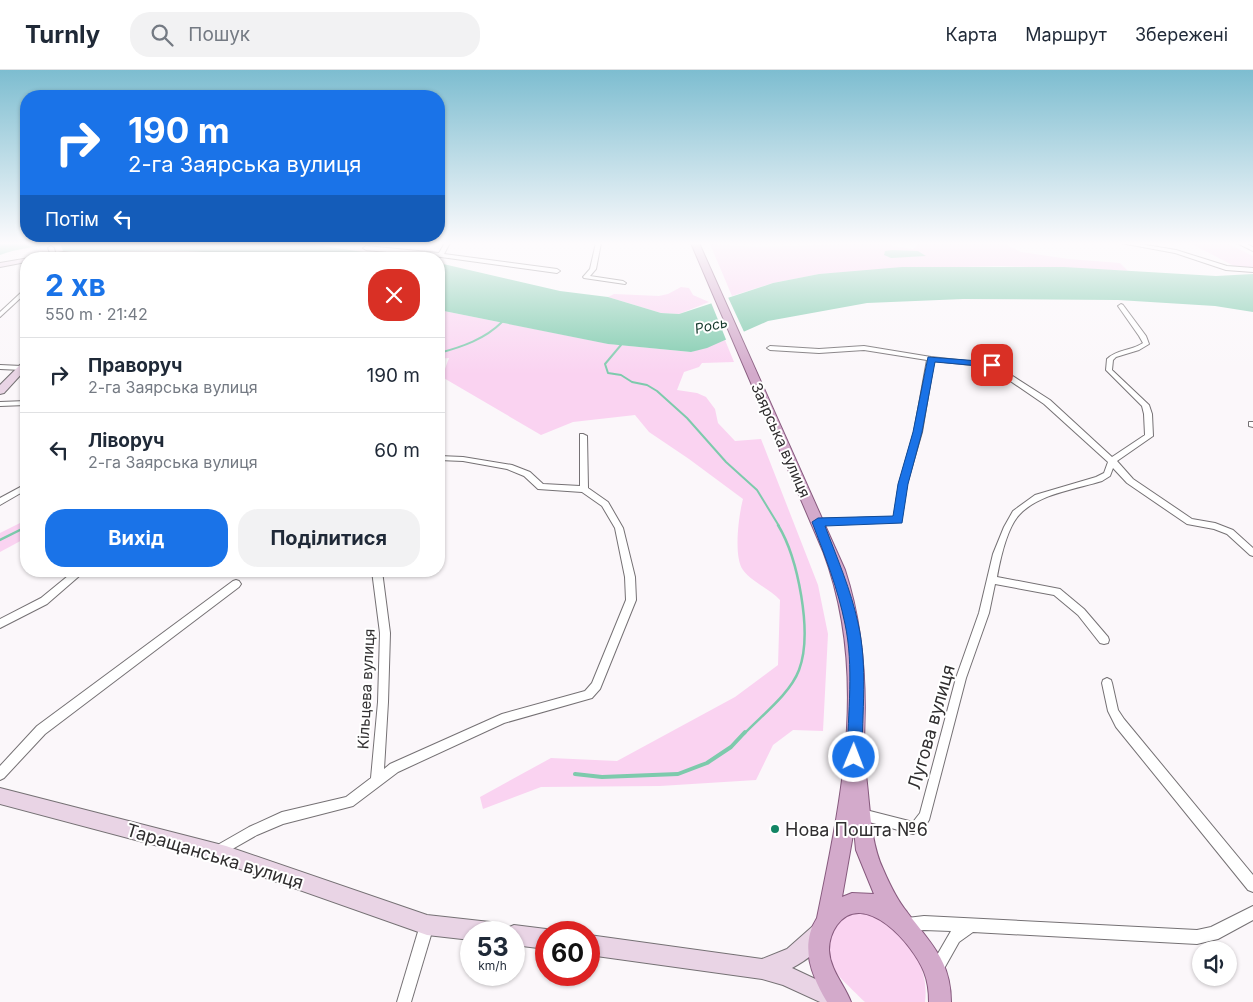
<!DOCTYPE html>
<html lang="uk">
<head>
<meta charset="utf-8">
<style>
  :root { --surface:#fff; --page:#f2f2f3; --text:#1f2937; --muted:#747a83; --line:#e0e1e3; --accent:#1a73e8 }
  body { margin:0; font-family:Inter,sans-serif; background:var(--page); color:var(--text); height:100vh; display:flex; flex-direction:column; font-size:19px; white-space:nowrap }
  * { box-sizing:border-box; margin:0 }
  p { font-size:16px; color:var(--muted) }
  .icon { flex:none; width:28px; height:28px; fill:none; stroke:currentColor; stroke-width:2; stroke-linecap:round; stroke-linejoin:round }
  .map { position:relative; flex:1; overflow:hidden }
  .side { position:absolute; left:20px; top:182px; width:425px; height:325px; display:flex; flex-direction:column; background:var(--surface); border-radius:20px; box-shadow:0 1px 4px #0004 }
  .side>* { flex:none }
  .guide { position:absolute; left:20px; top:20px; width:425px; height:152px; border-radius:20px; box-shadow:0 1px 4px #0004; background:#1a73e8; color:#fff; overflow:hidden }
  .tools { position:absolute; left:1192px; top:871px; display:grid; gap:10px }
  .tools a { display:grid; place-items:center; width:45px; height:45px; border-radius:50%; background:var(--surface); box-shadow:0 1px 4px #0004; font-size:25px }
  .speed { position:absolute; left:460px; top:851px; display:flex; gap:10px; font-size:25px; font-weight:700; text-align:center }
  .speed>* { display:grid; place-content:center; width:65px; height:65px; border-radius:50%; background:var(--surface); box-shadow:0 1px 4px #0004; line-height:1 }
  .speed small { font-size:12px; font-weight:400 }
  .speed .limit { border:8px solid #d22; background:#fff; color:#111 }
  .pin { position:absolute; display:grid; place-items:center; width:42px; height:42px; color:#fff; margin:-21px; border-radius:10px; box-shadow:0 2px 8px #0006 }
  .me { position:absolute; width:55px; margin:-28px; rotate:1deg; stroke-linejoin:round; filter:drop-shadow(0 0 4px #0008) }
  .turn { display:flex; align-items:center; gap:18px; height:105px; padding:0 25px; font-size:22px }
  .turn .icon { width:65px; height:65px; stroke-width:2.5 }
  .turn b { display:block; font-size:35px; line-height:42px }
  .then { display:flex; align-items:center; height:48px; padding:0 25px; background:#0003; gap:10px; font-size:19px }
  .round { display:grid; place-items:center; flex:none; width:52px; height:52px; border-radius:20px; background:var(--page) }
  .overview { display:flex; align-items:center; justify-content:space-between; height:85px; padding:0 25px }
  h1 { font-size:30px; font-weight:700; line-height:38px; color:var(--accent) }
  .cta { display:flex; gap:10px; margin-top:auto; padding:10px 25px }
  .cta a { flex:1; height:58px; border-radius:20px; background:var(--accent); color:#fff; font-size:20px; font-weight:700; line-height:58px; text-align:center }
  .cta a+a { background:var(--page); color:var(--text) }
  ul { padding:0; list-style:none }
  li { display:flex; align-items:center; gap:15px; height:75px; padding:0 25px; border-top:1px solid var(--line) }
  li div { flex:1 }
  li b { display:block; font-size:19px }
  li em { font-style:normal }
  header { display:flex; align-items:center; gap:30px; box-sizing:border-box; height:70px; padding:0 25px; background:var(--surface); border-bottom:1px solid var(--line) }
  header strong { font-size:24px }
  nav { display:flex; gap:28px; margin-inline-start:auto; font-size:18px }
  .search { width:350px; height:45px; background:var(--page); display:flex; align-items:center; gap:12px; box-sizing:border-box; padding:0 18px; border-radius:20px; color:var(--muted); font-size:19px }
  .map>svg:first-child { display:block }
  .green { fill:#fad3f1 }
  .water { fill:#7dcaac }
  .pier { fill:#fbf7fa }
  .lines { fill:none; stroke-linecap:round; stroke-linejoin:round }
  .stream-far2 { stroke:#7dcaac; stroke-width:2 }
  .stream-far1 { stroke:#7dcaac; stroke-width:2.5 }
  .stream { stroke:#7dcaac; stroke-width:4 }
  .street-casing { stroke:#757174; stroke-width:2 }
  .secondary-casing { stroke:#757174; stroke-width:2 }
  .primary-casing { stroke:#875a7e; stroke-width:2 }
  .street { fill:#fff; fill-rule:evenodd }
  .secondary { fill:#e9d4e5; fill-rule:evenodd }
  .primary { fill:#d3aacb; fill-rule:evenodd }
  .route { fill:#1a73e8; stroke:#114b97 }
  .poi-dot { fill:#128564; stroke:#fff; stroke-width:2 }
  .labels { text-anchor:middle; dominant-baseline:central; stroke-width:4; stroke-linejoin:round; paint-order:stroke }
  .far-water-label { font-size:14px; font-style:italic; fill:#13372a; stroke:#fff }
  .street-label { font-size:15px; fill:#302e2f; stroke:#fff }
  .near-street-label { font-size:18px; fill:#302e2f; stroke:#fff }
  .near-poi-label { font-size:18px; fill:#302e2f; stroke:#fff; text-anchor:start }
</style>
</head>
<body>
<header>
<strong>Turnly</strong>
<div class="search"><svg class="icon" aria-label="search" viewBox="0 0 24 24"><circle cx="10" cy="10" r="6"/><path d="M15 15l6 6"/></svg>Пошук</div>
<nav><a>Карта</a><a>Маршрут</a><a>Збережені</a></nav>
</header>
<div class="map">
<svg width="1253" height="932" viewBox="0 0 1253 932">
  <rect width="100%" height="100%" fill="#fbf7fa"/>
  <g class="green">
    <polygon points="889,173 892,176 913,179 919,173 1002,173 1021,182 1069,189 1120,193 1128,201 1001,196 919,198 819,204 773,213 732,226 710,174 757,177"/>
    <polygon points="1190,173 1227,173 1253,186 1253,198 1236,197"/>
    <polygon points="681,217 689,218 693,225 709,232 679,244 661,243 608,227 614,224 659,226 668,224"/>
    <path d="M439,240L609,274L691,282L725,270L734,292L702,293L699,297L684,302L677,320L697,323L706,327L715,339L718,353L735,371L761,369L818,515L828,564L823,661L793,660L773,675L756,710L660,716L541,717L483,739L480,727L551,688L617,691L735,627L778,595L780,530C769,518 753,513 743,500C733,486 739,444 743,429L689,389L649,362L635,345L573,352L541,365L442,307L449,288L439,289Z"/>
    <polygon points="26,450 26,468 0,482 0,463"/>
    <path d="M856,841C870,844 885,848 896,858C915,875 929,906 925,932H865C831,898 816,892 841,845Z"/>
  </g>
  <g class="water">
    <path d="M0,173H303L410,189H252C189,175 127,183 63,181L60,174H57C40,176 14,179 0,185Z"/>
    <polygon points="892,180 918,181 926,186 891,188 884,185 885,181"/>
    <polygon points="439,193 560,221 608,227 661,243 679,244 773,213 819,204 902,197 1064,197 1216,206 1253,204 1253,242 1215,236 1118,230 963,229 867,233 768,251 707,278 691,282 608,274 439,240"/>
  </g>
  <polygon class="pier" points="727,225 745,264 727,272 710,230"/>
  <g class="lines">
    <g class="stream-far2">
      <polyline points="621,275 605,294 608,303 621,305 632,312 647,315 657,321 687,348 726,392 757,420 779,456"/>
      <path d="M439,283C462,277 485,269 502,252"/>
    </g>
    <g class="stream-far1">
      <polyline points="0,470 26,457"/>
      <path d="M744,664C762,645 790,624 799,600C813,563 798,488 778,455"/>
    </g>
    <polyline class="stream" points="575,704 602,707 678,704 707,693 731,677 745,662"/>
    <g class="street-casing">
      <g id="street">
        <polygon points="445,173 450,173 444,184 557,199 560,201 557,203 441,187 366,180 363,178 366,176 439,183"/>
        <polygon points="596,173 601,173 596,199 590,206 623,211 626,213 625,214 584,208 583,207 590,199"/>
        <polygon points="1121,173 1134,173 1176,180 1227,196 1253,198 1253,202 1226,200 1175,183"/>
        <polygon points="1237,173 1244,173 1253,177 1253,181"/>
        <polygon points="51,176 54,178 56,186 51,185 48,178"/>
        <polygon points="26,218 26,223 0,247 0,242"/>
        <path d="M1121,234L1123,235L1146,266L1149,274L1139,280L1116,287L1113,290L1112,300L1149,335L1152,344L1153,366L1117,391L1133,409L1192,449L1215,453L1233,460L1253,478V486L1250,485L1227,464L1214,459L1187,454L1127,413L1113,398L1110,406L1102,411C1076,419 1038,424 1019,445C1007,458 1000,490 997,507L1060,519L1084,539L1108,567L1109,570L1108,573L1104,574L1100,573L1078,545L1054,525L995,514L989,543L966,608L929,750L923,759L913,764L858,749L856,745L858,741L862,739L913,752L920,743L956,608L979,543L993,484L1004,457L1013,441L1035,425L1096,407L1104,403L1108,392L1044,334L990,297L934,291L922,362L907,414L901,452L815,454L814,452L818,449L894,447L899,414L914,362L927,290L864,280L819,283L770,280L767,278L770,276L819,279L864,276L931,287L994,294L1050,330L1112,387L1145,365L1144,344L1142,336L1106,300L1107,289C1117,279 1131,281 1143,273L1139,266L1118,236Z"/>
        <polygon points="0,295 22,296 25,298 22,300 0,299"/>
        <polygon points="26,331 26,335 0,336 0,332"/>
        <polygon points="1249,352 1253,352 1253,357 1249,356"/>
        <polygon points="580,364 583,364 587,366 588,418 608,432 623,458 635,507 636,530 600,619 592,628 504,653 398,702 353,736 283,754 257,765 222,785 218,787 214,785 212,781 214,777 249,757 282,742 346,727 371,708 378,632 380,563 372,501 382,501 390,563 388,632 384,699 390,694 502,644 585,621 592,613 626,530 625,507 615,458 602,436 582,422 538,419 524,406 507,399 463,391 439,390 439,386 463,387 512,395 530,402 543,414 580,416"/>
        <polygon points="26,414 26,420 0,435 0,428"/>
        <polygon points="74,501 85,501 47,534 0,558 0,549 41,528"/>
        <polygon points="236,510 239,511 241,514 239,517 45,664 4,708 0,710 0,696 37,656 233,511"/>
        <polygon points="1107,608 1111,610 1112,613 1118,640 1124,649 1253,805 1253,822 1248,820 1116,657 1108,641 1102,613 1103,610"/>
        <polygon points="1253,836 1253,850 1218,869 1197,874 973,862 959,872 941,904 936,906 931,904 929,899 951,861 924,860 907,862 902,860 900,855 902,850 907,848 924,846 1197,860 1211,857"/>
        <polygon points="427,848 432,850 434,855 411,932 397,932 420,855 422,850"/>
      </g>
    </g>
    <g class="secondary-casing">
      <g id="secondary">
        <polygon points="64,182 120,189 64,186 26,189 26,192 0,197 0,193"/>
        <polygon points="26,291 26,299 4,323 0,324 0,315 23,292"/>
        <polygon points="0,718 226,776 427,845 490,852 497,855 500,862 471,862 471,870 427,865 226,794 0,734"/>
        <path d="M820,853L827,856L830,863C823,878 807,890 792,898L843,922L846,929L845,932H820L783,915L762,909L589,885V865L762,889L787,879L813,856Z"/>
        <polygon points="514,855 546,859 553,862 546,862 546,879 514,875 514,862 505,862 507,858"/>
      </g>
    </g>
    <g class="primary-casing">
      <path id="primary" d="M691,173H699L845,500C866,564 868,631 862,698L866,705C870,735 870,771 883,799C889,813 897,830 907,842C930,873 951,890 951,932H929C929,922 928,912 924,902C914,875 864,818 837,855C832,862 829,871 829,880C830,900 844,914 851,932H827C812,907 799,876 817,848C842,725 869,603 823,481ZM854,759L856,780L874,824L852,823L842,827Z"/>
    </g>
    <use href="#street" class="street"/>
    <use href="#secondary" class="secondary"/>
    <use href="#primary" class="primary"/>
  </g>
  <linearGradient id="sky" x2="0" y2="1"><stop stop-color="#7dbdd0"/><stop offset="0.57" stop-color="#fdfbfd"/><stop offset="1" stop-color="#fdfbfd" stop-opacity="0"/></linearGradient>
  <rect width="1253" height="304" fill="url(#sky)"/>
  <path class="route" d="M928,287L992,292L996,295L992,297L935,292L922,362L908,414L902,453L825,456C837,488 851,520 858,553C868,596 862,643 862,687L860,692L854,694L849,692L847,687C848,643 854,596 845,554C838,519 825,486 812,452L818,448L893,446L898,414L913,362Z"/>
  <circle class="poi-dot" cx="775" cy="759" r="5"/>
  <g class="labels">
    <g class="far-water-label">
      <text transform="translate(711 255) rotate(-13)">Рось</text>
    </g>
    <g class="street-label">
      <text transform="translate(781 370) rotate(66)">Заярська вулиця</text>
      <text transform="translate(366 619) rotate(-87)">Кільцева вулиця</text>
    </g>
    <g class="near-street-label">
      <text transform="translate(931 657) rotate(-74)">Лугова вулиця</text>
      <text transform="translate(215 786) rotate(17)">Таращанська вулиця</text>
    </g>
    <g class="near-poi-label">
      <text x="785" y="759">Нова Пошта №6</text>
    </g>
  </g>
</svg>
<div class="tools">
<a><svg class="icon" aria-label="sound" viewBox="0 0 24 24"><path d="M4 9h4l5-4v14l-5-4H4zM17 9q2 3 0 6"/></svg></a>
</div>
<div class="speed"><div>53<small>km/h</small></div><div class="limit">60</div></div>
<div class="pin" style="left:992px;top:295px;background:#d93025"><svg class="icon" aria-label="arrive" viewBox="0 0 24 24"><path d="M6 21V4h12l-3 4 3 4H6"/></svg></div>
<svg class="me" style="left:854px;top:687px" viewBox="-20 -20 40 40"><circle r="17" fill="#1a73e8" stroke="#fff" stroke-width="3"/><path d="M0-11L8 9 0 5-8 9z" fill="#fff"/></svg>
<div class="guide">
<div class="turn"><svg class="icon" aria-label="right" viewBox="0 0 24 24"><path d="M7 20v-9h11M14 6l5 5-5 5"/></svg><div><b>190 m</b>2-га Заярська вулиця</div></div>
<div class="then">Потім<svg class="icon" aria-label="left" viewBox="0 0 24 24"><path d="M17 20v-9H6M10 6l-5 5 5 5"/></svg></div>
</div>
<section class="side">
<div class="overview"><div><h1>2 хв</h1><p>550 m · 21:42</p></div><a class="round" style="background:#d93025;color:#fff"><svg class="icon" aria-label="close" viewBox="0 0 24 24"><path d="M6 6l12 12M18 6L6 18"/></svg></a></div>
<ul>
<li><svg class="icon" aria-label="right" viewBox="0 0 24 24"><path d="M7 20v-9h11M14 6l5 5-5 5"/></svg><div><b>Праворуч</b><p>2-га Заярська вулиця</p></div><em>190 m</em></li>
<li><svg class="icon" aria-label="left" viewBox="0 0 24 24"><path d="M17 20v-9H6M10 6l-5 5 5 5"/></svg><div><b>Ліворуч</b><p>2-га Заярська вулиця</p></div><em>60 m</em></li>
</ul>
<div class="cta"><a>Вихід</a><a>Поділитися</a></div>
</section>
</div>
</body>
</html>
